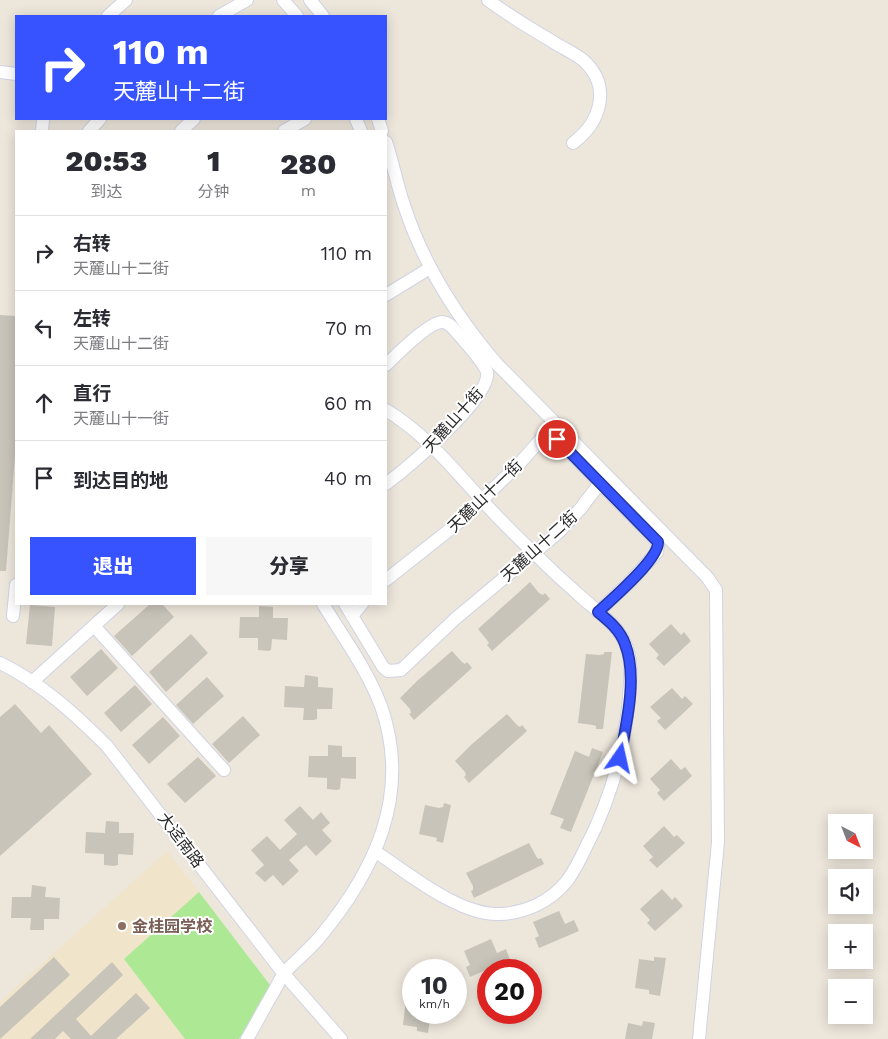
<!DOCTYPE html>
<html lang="zh">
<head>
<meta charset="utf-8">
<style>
  :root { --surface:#fff; --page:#f7f7f7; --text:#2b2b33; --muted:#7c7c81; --line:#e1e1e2; --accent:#3753ff }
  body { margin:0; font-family:"Work Sans","Noto Sans SC",sans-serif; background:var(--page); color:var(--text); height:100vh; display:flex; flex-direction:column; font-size:19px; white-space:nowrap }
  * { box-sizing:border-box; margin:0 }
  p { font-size:16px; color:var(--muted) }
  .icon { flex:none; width:28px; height:28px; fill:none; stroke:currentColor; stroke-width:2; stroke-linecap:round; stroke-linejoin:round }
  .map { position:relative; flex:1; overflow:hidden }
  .drawer { position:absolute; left:15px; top:130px; width:372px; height:475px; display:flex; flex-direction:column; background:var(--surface); border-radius:0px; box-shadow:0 2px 12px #0003 }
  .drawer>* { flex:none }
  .top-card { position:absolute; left:15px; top:15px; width:372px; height:105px; border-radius:0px; box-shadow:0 2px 12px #0003; background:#3753ff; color:#fff; overflow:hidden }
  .needle { width:32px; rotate:138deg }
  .controls { position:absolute; left:828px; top:814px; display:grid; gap:10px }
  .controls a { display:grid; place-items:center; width:45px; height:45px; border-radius:0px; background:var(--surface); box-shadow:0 2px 12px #0003; font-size:25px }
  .speed { position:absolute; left:402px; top:959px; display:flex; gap:10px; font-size:25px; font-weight:700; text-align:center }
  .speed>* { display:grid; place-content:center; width:65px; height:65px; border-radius:50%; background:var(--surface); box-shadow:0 2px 12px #0003; line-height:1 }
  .speed small { font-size:12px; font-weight:400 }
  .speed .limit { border:8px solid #d22; background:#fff; color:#111 }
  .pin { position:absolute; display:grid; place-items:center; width:42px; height:42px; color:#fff; margin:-21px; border:2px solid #fff; border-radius:50%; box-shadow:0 1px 5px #0007 }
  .me { position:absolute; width:55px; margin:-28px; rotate:11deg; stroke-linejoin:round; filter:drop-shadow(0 0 4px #0008) }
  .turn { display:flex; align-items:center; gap:18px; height:105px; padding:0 15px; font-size:22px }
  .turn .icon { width:65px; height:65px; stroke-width:2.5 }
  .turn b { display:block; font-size:35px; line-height:42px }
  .eta { display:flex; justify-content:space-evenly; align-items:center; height:85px; text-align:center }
  .eta b { font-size:30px; font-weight:800; line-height:35px }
  .button { display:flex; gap:10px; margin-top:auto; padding:10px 15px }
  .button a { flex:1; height:58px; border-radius:0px; background:var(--accent); color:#fff; font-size:20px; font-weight:800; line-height:58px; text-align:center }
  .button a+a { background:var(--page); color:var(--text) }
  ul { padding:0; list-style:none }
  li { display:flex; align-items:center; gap:15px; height:75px; padding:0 15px; border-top:1px solid var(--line) }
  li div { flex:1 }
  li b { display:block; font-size:19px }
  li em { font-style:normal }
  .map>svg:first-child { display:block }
  .education { fill:#f0e5ca }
  .green { fill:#ade894 }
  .building { fill:#c8c4ba }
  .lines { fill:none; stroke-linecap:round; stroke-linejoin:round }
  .minor-casing { stroke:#d0d3e4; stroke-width:14 }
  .minor { stroke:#fff; stroke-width:12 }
  .route-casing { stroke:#2436a6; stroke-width:12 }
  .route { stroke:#3753ff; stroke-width:9 }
  .education-dot { fill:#8d6e63; stroke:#fff; stroke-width:2 }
  .labels { text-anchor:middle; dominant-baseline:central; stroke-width:4; stroke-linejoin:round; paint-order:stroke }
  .street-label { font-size:16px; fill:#2a2a2a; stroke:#fff }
  .education-label { font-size:16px; font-weight:bold; fill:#785e54; stroke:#fff; text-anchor:start }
</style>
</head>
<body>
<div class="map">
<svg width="888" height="1039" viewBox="0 0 888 1039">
  <rect width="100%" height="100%" fill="#ede6db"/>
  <polygon class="education" points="167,851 199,892 124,959 185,1039 0,1039 0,1002"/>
  <polygon class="green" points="199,892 270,985 239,1039 185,1039 124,959"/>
  <g class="building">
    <polygon points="0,315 16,316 16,443 6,571 0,571"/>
    <polygon points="530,582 539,593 543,595 545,593 550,599 492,651 487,645 489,643 487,640 478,629"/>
    <polygon points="150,604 162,604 174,617 132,656 114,636"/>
    <polygon points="30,605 55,607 52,646 26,644"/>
    <polygon points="259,606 273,607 273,618 288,618 287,640 272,639 271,650 268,651 258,650 258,638 239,638 240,617 259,617"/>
    <polygon points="671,624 681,635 684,632 691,641 664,666 656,658 659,655 649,644"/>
    <polygon points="191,634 208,653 166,692 149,672"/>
    <polygon points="101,649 118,668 87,696 70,677"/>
    <polygon points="452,651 462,662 465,664 467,662 472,668 414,720 409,714 411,713 410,709 400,698 417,681"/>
    <polygon points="604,652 612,652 603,729 596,729 596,726 593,725 578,723 586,654 600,655 604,654"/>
    <polygon points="305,675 318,677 318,687 333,688 332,709 317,709 317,719 314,720 303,720 304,708 284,707 285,686 304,687"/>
    <polygon points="207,677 224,696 193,724 176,705"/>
    <polygon points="135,685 152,704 121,732 104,713"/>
    <polygon points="672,688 682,699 685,696 693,704 665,730 657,721 661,718 650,707"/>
    <polygon points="15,704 41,733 49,725 92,774 0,856 0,717"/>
    <polygon points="507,714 517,725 520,727 522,725 527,731 469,783 464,777 466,775 465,772 455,761 472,744"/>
    <polygon points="243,716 260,735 229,763 212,744"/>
    <polygon points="163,717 180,736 149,764 132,745"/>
    <polygon points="328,745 342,746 342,757 356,757 356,779 341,778 340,789 337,790 327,789 327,778 308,777 309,756 328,756"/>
    <polygon points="592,748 603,752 571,832 560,828 564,819 550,814 575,751 589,757"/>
    <polygon points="198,757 216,776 185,803 167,784"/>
    <polygon points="671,759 681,770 685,767 692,776 664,801 657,793 660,790 650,779"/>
    <polygon points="444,803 451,805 443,843 436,841 437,838 433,837 419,834 425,805 439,808 443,807"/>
    <polygon points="300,806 313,820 321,812 330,823 322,830 332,841 316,856 306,845 297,853 289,860 299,871 283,886 273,875 265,882 255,873 264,865 251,850 267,836 280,850 297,834 284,820"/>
    <polygon points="106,821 119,822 119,833 134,833 133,855 118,854 118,865 114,866 104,865 104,854 85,853 86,832 105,833"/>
    <polygon points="664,826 674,837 677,835 685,843 657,868 649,860 653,857 643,846"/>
    <polygon points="529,843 536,856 538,859 541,858 544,864 474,898 471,891 473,890 473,886 466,873"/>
    <polygon points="32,885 46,887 45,897 60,898 59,919 44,919 44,930 30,930 31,918 11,918 12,897 31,897"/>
    <polygon points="662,889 672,900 675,897 683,906 655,931 647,923 650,920 640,909"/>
    <polygon points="559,911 565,924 574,920 579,931 539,948 535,938 539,936 533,922"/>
    <polygon points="491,939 497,953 506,949 510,960 470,977 466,967 470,965 464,951"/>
    <polygon points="54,957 70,975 0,1039 0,1007"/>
    <polygon points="654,957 666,958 660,996 649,994 649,990 635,988 639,959 654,961"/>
    <polygon points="112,962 123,975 76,1019 91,1036 136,993 150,1008 116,1039 71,1039 63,1031 55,1039 30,1039"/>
    <polygon points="406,1000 414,1001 414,1012 431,1012 428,1033 417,1031 417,1027 403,1025"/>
    <polygon points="643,1021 655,1023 652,1039 625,1039 628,1023 642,1026"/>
  </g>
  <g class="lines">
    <g class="minor-casing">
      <g id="minor">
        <polyline points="283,0 297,16"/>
        <polyline points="310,0 323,16"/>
        <path d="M488,0C508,15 528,27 550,40C560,47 573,52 583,60C612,86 601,122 573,143"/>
        <polyline points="108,16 126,0"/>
        <polyline points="219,16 247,0"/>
        <polyline points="0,72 16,74"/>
        <polyline points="356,119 361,131"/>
        <polyline points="378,119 382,131"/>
        <polyline points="42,131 43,119"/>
        <polyline points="89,131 100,119"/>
        <polyline points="181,131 194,119"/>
        <polyline points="284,131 305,119"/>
        <path d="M386,142C393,163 397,185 404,205C423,264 456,316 496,363L707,577L716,590L718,842L699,1039"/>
        <polyline points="386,295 430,268"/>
        <path d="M386,365C396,355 429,322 442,322C446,322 449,324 452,327C460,336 484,362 487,372C492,397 406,469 386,484"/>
        <polyline points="386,580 458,523 520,463 542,438 550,435 557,439 600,483"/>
        <polyline points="345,604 383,667 388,671 401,670 455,619 559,532 581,508 600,483 655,539 658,543 657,552 629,583 598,612"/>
        <polyline points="13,616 16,585"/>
        <polyline points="352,616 362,604"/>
        <polyline points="94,626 224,770"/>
        <path d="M0,663C41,683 75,714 107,746L284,974L341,1039"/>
        <polyline points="32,682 118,604"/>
        <path d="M376,852C409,874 460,916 500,914C526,913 551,901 567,881C574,871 580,860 585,849C610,802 624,752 629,699C630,680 633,661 625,643C616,623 594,609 578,594C563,581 548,567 534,553C515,535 497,517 480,498C451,466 424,433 386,410"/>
        <path d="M247,1039C256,1024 264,1008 273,993C277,986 280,979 284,973C295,961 308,951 319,938C375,871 412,794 381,706C367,669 343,637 323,604"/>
      </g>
    </g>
    <use href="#minor" class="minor"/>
  </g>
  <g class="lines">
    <g class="route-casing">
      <path id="route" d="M557,439L658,542C659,559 611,600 598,612C609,621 620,630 625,644C638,677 626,725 620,758"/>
    </g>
    <use href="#route" class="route"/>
  </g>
  <circle class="education-dot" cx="122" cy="926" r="5"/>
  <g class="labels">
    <g class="street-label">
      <text transform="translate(453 420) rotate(-48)">天麓山十街</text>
      <text transform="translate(485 496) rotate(-44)">天麓山十一街</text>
      <text transform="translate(539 546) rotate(-42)">天麓山十二街</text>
      <text transform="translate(181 840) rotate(53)">大迳南路</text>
    </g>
    <g class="education-label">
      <text x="132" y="926">金桂园学校</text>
    </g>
  </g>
</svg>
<div class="controls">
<a><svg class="needle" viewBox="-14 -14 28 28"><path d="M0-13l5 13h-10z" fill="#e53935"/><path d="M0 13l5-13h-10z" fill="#7c7c81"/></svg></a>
<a><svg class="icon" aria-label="sound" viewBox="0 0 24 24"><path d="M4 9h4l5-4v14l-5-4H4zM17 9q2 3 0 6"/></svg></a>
<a>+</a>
<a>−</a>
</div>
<div class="speed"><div>10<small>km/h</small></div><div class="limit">20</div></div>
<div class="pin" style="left:557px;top:439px;background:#d93025"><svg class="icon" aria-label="arrive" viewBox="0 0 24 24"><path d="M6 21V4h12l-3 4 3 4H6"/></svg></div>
<svg class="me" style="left:620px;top:758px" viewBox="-20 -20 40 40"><path d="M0-17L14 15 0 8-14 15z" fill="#3753ff" stroke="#fff" stroke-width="4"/></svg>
<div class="top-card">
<div class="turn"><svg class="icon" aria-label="right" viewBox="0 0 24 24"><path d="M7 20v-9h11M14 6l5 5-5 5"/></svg><div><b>110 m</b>天麓山十二街</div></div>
</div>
<section class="drawer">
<div class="eta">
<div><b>20:53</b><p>到达</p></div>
<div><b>1</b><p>分钟</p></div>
<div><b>280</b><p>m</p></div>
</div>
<ul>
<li><svg class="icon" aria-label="right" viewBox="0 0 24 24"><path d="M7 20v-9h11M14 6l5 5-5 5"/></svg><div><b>右转</b><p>天麓山十二街</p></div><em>110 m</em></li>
<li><svg class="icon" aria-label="left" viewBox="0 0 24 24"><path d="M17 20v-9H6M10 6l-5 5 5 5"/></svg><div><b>左转</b><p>天麓山十二街</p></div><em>70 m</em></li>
<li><svg class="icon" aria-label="ahead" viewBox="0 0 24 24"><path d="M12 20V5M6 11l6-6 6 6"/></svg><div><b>直行</b><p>天麓山十一街</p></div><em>60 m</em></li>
<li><svg class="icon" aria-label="arrive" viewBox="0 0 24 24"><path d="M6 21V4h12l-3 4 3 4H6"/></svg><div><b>到达目的地</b></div><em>40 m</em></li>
</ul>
<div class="button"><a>退出</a><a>分享</a></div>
</section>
</div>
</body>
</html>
